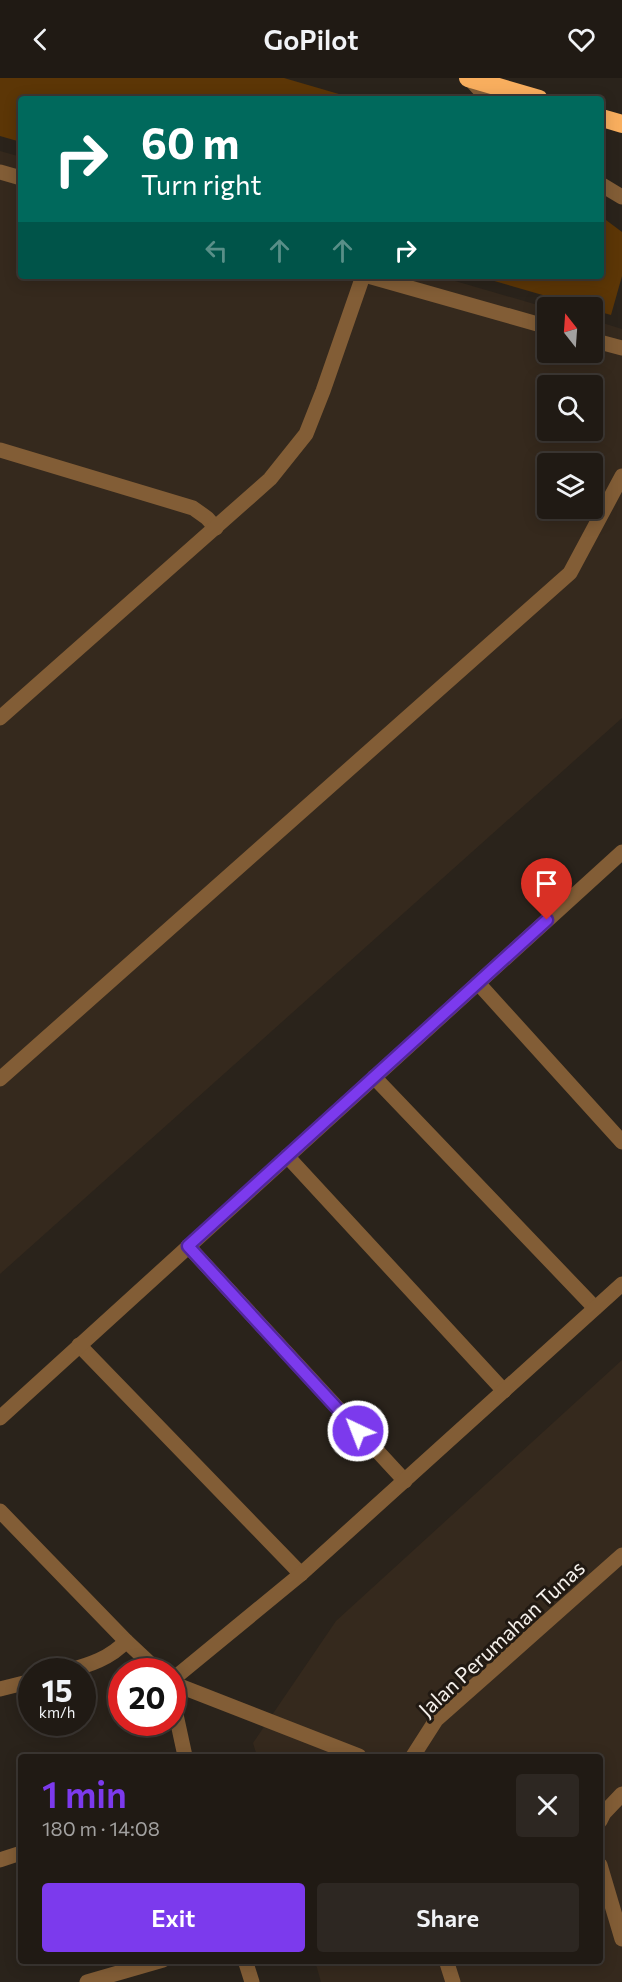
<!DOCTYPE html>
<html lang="en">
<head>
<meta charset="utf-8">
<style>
  :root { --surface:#201a14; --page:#2d2722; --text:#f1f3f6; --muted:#a2a1a0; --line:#3d3834; --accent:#7c3aed }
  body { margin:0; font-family:Commissioner,sans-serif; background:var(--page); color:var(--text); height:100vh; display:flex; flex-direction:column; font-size:22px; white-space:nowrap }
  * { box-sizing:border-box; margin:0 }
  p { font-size:20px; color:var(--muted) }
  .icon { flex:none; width:33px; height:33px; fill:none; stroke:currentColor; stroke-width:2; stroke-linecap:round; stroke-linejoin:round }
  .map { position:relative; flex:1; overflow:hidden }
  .drawer { position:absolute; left:18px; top:1676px; width:585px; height:210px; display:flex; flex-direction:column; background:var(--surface); border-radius:6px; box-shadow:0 3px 15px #0003,0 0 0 2px var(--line) }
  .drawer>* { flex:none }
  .top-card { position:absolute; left:18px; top:18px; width:586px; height:183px; border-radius:6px; box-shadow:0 3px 15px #0003,0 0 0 2px var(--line); background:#00695c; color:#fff; overflow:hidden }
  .needle { width:39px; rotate:343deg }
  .buttons { position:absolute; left:537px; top:219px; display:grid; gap:12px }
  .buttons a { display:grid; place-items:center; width:66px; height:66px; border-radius:6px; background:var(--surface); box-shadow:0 3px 15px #0003,0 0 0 2px var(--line); font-size:30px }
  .speed { position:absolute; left:18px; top:1580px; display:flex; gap:12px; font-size:30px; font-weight:700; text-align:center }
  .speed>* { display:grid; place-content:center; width:78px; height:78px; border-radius:50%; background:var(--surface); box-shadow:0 3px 15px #0003,0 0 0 2px var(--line); line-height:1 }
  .speed small { font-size:15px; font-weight:400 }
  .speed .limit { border:9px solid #d22; background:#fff; color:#111 }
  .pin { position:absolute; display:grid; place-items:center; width:51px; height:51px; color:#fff; margin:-62px -26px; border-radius:50% 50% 50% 0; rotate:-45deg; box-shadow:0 0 6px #0007 }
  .pin .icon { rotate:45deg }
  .me { position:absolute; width:66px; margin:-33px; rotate:317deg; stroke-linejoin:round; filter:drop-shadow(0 0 4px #0008) }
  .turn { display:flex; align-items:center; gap:21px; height:126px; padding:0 24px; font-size:27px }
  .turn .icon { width:78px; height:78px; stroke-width:2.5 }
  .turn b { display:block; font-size:42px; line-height:51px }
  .lanes { display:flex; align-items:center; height:57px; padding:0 24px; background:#0003; justify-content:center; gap:30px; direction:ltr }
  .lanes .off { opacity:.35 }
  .round { display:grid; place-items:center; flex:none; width:63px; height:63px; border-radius:6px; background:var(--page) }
  .summary { display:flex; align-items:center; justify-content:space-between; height:102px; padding:0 24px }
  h1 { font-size:36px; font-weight:600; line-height:45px; color:var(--accent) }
  .button { display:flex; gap:12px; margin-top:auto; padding:12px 24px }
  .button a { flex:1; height:69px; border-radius:6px; background:var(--accent); color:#fff; font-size:24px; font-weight:600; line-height:69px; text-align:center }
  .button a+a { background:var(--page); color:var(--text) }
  header { display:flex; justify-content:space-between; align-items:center; height:78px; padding:0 24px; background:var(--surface); font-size:27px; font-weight:600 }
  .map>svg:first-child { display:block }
  .built { fill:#35291d; fill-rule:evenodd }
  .green { fill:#5c3606 }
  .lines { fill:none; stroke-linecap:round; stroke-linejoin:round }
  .lane { stroke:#825d36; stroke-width:15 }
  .street { stroke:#825d36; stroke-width:15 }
  .highway { stroke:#f8ae5e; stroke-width:18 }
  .route-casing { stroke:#51269a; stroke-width:15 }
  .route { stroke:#7c3aed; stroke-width:10 }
  .labels { text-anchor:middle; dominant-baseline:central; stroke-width:6; stroke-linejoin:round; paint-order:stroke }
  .street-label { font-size:21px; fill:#f5f0eb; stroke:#211912 }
</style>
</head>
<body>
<header><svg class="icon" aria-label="back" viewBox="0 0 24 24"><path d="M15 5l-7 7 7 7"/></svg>GoPilot<svg class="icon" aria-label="heart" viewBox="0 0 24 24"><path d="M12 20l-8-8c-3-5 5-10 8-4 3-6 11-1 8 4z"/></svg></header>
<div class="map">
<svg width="622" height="1904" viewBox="0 0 622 1904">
  <rect width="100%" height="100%" fill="#2a231b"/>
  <g class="built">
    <path d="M0,73L21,79V198H438L548,230V274H592L593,242L622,251V640L0,1196ZM548,308H592V352H548ZM548,386H592V430H548Z"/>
    <polygon points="622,1282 622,1904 321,1904 315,1883 600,1882 600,1678 257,1678 253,1665 336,1543"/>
  </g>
  <g class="green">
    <polygon points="0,0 284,0 356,21 21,21 21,64 0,58"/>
    <polygon points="602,139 622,154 622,198 611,237 593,232 592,230 584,229 477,198 602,198"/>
  </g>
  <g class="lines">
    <g class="lane">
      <polyline points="469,0 488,21"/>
      <polyline points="0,94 21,100"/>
      <polyline points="602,107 622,119"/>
      <polyline points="368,198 548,249"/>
      <polyline points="592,262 622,270"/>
      <polyline points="0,372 193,430 207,440 216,450"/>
      <polyline points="0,640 270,401 306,356 323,313 363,198"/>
      <polyline points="478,905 622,1064"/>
      <polyline points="374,999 595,1230"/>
      <polyline points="0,1001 570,495 622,398"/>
      <polyline points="287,1078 504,1313"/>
      <polyline points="188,1168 405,1403"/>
      <polyline points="79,1267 301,1496"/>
      <polyline points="0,1340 622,774"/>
      <polyline points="0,1433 126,1563"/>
      <path d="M67,1593C89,1587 111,1580 126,1563L158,1593"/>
      <polyline points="172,1602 301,1496 622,1206"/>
      <polyline points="172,1605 359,1678"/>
      <polyline points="0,1611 32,1603"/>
      <polyline points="172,1618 185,1678"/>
      <polyline points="0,1782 21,1775"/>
      <polyline points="245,1882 252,1904"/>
      <polyline points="87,1904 163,1882"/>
    </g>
    <g class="street">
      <polyline points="413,1678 436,1642 622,1477"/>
      <polyline points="600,1743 604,1735 622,1716"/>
      <polyline points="600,1787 622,1861"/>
      <polyline points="446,1882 453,1904"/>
    </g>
    <g class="highway">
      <polyline points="468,0 539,21"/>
      <polyline points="602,40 622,46"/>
    </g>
  </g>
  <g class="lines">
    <g class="route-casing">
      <polyline id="route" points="358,1353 188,1168 547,842"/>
    </g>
    <use href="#route" class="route"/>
  </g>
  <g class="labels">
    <g class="street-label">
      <text transform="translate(501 1560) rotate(-43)">Jalan Perumahan Tunas</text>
    </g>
  </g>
</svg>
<div class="buttons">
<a><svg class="needle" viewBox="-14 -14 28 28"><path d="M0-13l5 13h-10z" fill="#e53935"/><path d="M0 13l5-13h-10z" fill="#a2a1a0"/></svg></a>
<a><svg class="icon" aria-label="search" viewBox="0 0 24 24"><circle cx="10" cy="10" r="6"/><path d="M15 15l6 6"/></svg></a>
<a><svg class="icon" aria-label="layers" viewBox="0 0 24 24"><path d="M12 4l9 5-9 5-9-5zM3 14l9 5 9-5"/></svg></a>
</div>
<div class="speed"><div>15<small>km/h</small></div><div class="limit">20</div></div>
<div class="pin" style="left:547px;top:842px;background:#d93025"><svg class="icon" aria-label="arrive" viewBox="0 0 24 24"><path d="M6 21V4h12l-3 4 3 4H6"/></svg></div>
<svg class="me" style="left:358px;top:1353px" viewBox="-20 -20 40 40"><circle r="17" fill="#7c3aed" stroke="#fff" stroke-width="3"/><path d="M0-11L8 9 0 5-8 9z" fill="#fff"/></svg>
<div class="top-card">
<div class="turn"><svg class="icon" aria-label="right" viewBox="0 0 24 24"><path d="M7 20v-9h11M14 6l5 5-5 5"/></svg><div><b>60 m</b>Turn right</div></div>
<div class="lanes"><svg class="icon off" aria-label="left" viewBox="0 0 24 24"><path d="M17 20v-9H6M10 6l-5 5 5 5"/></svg><svg class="icon off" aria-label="ahead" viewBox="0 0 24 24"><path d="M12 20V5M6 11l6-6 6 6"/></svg><svg class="icon off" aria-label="ahead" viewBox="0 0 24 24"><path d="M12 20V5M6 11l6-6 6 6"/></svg><svg class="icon" aria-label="right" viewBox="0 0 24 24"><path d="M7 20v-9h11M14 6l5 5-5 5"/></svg></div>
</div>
<section class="drawer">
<div class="summary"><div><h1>1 min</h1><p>180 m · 14:08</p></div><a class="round"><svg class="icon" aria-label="close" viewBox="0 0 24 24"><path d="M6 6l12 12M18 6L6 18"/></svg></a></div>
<div class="button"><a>Exit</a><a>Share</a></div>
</section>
</div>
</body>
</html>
